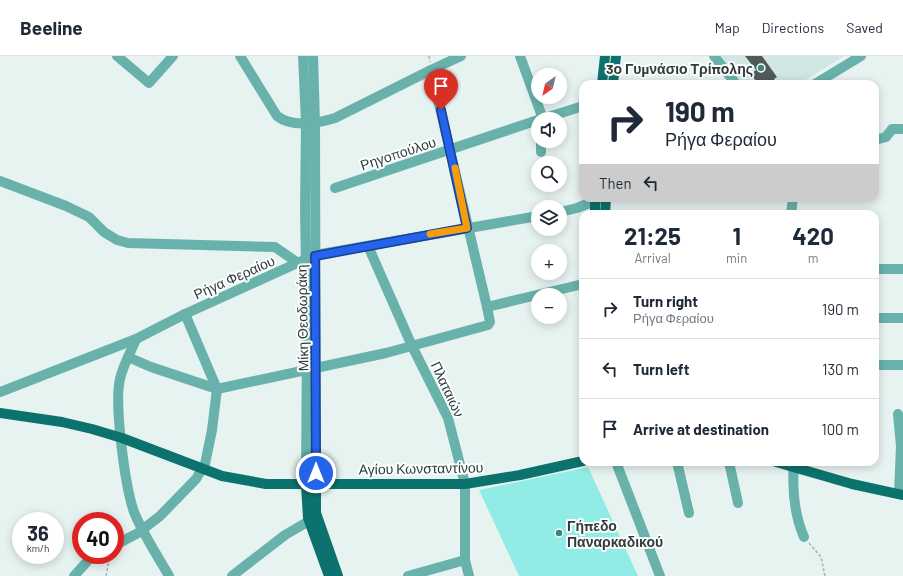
<!DOCTYPE html>
<html lang="en">
<head>
<meta charset="utf-8">
<style>
  :root { --surface:#fff; --page:#f6f6f7; --text:#1f2937; --muted:#747a83; --line:#e0e1e3 }
  body { margin:0; font-family:Barlow,sans-serif; background:var(--page); color:var(--text); height:100vh; display:flex; flex-direction:column; font-size:15px; white-space:nowrap }
  * { box-sizing:border-box; margin:0 }
  p { font-size:13px; color:var(--muted) }
  .icon { flex:none; width:22px; height:22px; fill:none; stroke:currentColor; stroke-width:2; stroke-linecap:round; stroke-linejoin:round }
  .map { position:relative; flex:1; overflow:hidden }
  .drawer { position:absolute; left:579px; top:154px; width:300px; height:256px; display:flex; flex-direction:column; background:var(--surface); border-radius:12px; box-shadow:0 2px 10px #0003 }
  .drawer>* { flex:none }
  .top-card { position:absolute; left:579px; top:24px; width:300px; height:122px; border-radius:12px; box-shadow:0 2px 10px #0003; background:#fff; color:var(--text); overflow:hidden }
  .needle { width:26px; rotate:214deg }
  .tools { position:absolute; left:531px; top:12px; display:grid; gap:8px }
  .tools a { display:grid; place-items:center; width:36px; height:36px; border-radius:50%; background:var(--surface); box-shadow:0 2px 10px #0003; font-size:20px }
  .speed { position:absolute; left:12px; top:456px; display:flex; gap:8px; font-size:20px; font-weight:700; text-align:center }
  .speed>* { display:grid; place-content:center; width:52px; height:52px; border-radius:50%; background:var(--surface); box-shadow:0 2px 10px #0003; line-height:1 }
  .speed small { font-size:10px; font-weight:400 }
  .speed .limit { border:6px solid #d22; background:#fff; color:#111 }
  .pin { position:absolute; display:grid; place-items:center; width:34px; height:34px; color:#fff; margin:-41px -17px; border-radius:50% 50% 50% 0; rotate:-45deg; box-shadow:0 0 4px #0007 }
  .pin .icon { rotate:45deg }
  .me { position:absolute; width:44px; margin:-22px; rotate:0deg; stroke-linejoin:round; filter:drop-shadow(0 0 3px #0008) }
  .turn { display:flex; align-items:center; gap:14px; height:84px; padding:0 20px; font-size:18px }
  .turn .icon { width:52px; height:52px; stroke-width:2.5 }
  .turn b { display:block; font-size:28px; line-height:34px }
  .then { display:flex; align-items:center; height:38px; padding:0 20px; background:#0003; gap:8px; font-size:15px }
  .eta { display:flex; justify-content:space-evenly; align-items:center; height:68px; text-align:center }
  .eta b { font-size:24px; font-weight:700; line-height:28px }
  ul { padding:0; list-style:none }
  li { display:flex; align-items:center; gap:12px; height:60px; padding:0 20px; border-top:1px solid var(--line) }
  li div { flex:1 }
  li b { display:block; font-size:15px }
  li em { font-style:normal }
  header { display:flex; align-items:center; gap:24px; box-sizing:border-box; height:56px; padding:0 20px; background:var(--surface); border-bottom:1px solid var(--line) }
  header strong { font-size:19px }
  nav { display:flex; gap:22px; margin-inline-start:auto; font-size:14px }
  .map>svg:first-child { display:block }
  .built { fill:#d1e7e4 }
  .green { fill:#90ece4 }
  .building { fill:#505a59 }
  .lines { fill:none; stroke-linecap:round; stroke-linejoin:round }
  .path { stroke:#a8b1b0; stroke-width:1.5; stroke-dasharray:3 2; stroke-linecap:butt }
  .minor { stroke:#69b2ac; stroke-width:10 }
  .major { stroke:#0c726d; stroke-width:10 }
  .route-casing { stroke:#184099; stroke-width:10 }
  .route { stroke:#2563eb; stroke-width:7 }
  .slow { stroke:#f59e0b; stroke-width:7 }
  .poi-dot { fill:#3d847f; stroke:#f8fffe; stroke-width:1.5 }
  .labels { text-anchor:middle; dominant-baseline:central; stroke-width:4; stroke-linejoin:round; paint-order:stroke }
  .poi-label { font-size:14px; font-weight:bold; fill:#353a39; stroke:#f8fffe; text-anchor:end }
  .street-label { font-size:14px; fill:#353a39; stroke:#f8fffe }
</style>
</head>
<body>
<header>
<strong>Beeline</strong>
<nav><a>Map</a><a>Directions</a><a>Saved</a></nav>
</header>
<div class="map">
<svg width="903" height="520" viewBox="0 0 903 520">
  <rect width="100%" height="100%" fill="#e7f3f1"/>
  <polygon class="built" points="720,0 844,0 799,28 742,28"/>
  <polygon class="green" points="588,411 638,520 519,520 479,434"/>
  <polygon class="building" points="745,0 762,0 777,21 774,23 778,28 758,28 751,18 756,14"/>
  <g class="lines">
    <g class="path">
      <polyline points="429,0 430,6"/>
      <polyline points="809,487 821,501 825,520"/>
      <polyline points="106,520 110,499"/>
    </g>
    <g class="minor">
      <polyline points="117,0 149,27 173,0"/>
      <path d="M240,0L277,60C292,72 319,67 335,62L431,14"/>
      <polyline points="303,0 306,67 305,153 307,272 306,429"/>
      <polyline points="313,0 315,66 316,428"/>
      <polyline points="520,0 543,63"/>
      <polyline points="714,0 736,28"/>
      <polyline points="815,28 861,0"/>
      <polyline points="542,63 583,50"/>
      <polyline points="875,84 886,81 892,73 903,73"/>
      <polyline points="541,96 541,85"/>
      <polyline points="0,125 66,150 89,161 104,176 117,184 128,187 275,191 298,207"/>
      <polyline points="335,132 538,64"/>
      <polyline points="560,156 577,152 602,142"/>
      <polyline points="791,158 793,142"/>
      <polyline points="368,190 412,290 448,362 465,428 465,504 469,520"/>
      <polyline points="875,213 903,213"/>
      <polyline points="487,251 583,228"/>
      <polyline points="875,262 903,262"/>
      <path d="M136,283C131,296 123,309 120,323C114,348 125,430 134,456C143,478 157,499 169,520"/>
      <polyline points="128,301 151,311 217,333 386,297 488,269 490,266 487,251 431,14 461,0"/>
      <polyline points="875,309 903,309"/>
      <polyline points="0,336 136,283 185,258 315,199 538,160"/>
      <polyline points="898,358 901,390 899,438"/>
      <polyline points="616,406 660,520"/>
      <polyline points="677,406 689,457"/>
      <polyline points="729,406 738,447"/>
      <path d="M794,406C792,431 794,458 804,481"/>
      <polyline points="115,489 138,477 160,460 196,423 205,408 212,374 217,333 185,258"/>
      <polyline points="74,520 93,499"/>
      <polyline points="232,520 285,479 309,465"/>
      <polyline points="408,520 465,504"/>
    </g>
    <g class="major">
      <polyline points="602,28 605,0"/>
      <polyline points="613,28 616,0"/>
      <polyline points="595,158 595,142"/>
      <polyline points="605,158 606,142"/>
      <polyline points="0,357 62,366 92,373 122,382 222,420 266,428 465,428 520,419 583,405"/>
      <polyline points="776,406 852,428 903,439"/>
      <polyline points="316,428 316,457 338,520"/>
      <polyline points="306,429 308,462 329,520"/>
    </g>
  </g>
  <g class="lines">
    <g class="route-casing">
      <polyline id="route" points="316,417 315,200 467,172 441,54"/>
    </g>
    <use href="#route" class="route"/>
    <polyline class="slow" points="430,178 467,172 455,112"/>
  </g>
  <g class="poi-dot">
    <circle cx="761" cy="12" r="4"/>
    <circle cx="559" cy="477" r="4"/>
  </g>
  <g class="labels">
    <g class="poi-label">
      <text x="753" y="12">3ο Γυμνάσιο Τρίπολης</text>
      <text x="567" y="469" text-anchor="start">Γήπεδο<tspan x="567" dy="16">Παναρκαδικού</tspan></text>
    </g>
    <g class="street-label">
      <text transform="translate(398 97) rotate(-18)">Ρηγοπούλου</text>
      <text transform="translate(234 221) rotate(-24)">Ρήγα Φεραίου</text>
      <text transform="translate(302 262) rotate(-91)">Μίκη Θεοδωράκη</text>
      <text transform="translate(448 333) rotate(65)">Πλαταιών</text>
      <text transform="translate(421 412) rotate(-1)">Αγίου Κωνσταντίνου</text>
    </g>
  </g>
</svg>
<div class="tools">
<a><svg class="needle" viewBox="-14 -14 28 28"><path d="M0-13l5 13h-10z" fill="#e53935"/><path d="M0 13l5-13h-10z" fill="#747a83"/></svg></a>
<a><svg class="icon" aria-label="sound" viewBox="0 0 24 24"><path d="M4 9h4l5-4v14l-5-4H4zM17 9q2 3 0 6"/></svg></a>
<a><svg class="icon" aria-label="search" viewBox="0 0 24 24"><circle cx="10" cy="10" r="6"/><path d="M15 15l6 6"/></svg></a>
<a><svg class="icon" aria-label="layers" viewBox="0 0 24 24"><path d="M12 4l9 5-9 5-9-5zM3 14l9 5 9-5"/></svg></a>
<a>+</a>
<a>−</a>
</div>
<div class="speed"><div>36<small>km/h</small></div><div class="limit">40</div></div>
<div class="pin" style="left:441px;top:54px;background:#d93025"><svg class="icon" aria-label="arrive" viewBox="0 0 24 24"><path d="M6 21V4h12l-3 4 3 4H6"/></svg></div>
<svg class="me" style="left:316px;top:417px" viewBox="-20 -20 40 40"><circle r="17" fill="#2563eb" stroke="#fff" stroke-width="3"/><path d="M0-11L8 9 0 5-8 9z" fill="#fff"/></svg>
<div class="top-card">
<div class="turn"><svg class="icon" aria-label="right" viewBox="0 0 24 24"><path d="M7 20v-9h11M14 6l5 5-5 5"/></svg><div><b>190 m</b>Ρήγα Φεραίου</div></div>
<div class="then">Then<svg class="icon" aria-label="left" viewBox="0 0 24 24"><path d="M17 20v-9H6M10 6l-5 5 5 5"/></svg></div>
</div>
<section class="drawer">
<div class="eta">
<div><b>21:25</b><p>Arrival</p></div>
<div><b>1</b><p>min</p></div>
<div><b>420</b><p>m</p></div>
</div>
<ul>
<li><svg class="icon" aria-label="right" viewBox="0 0 24 24"><path d="M7 20v-9h11M14 6l5 5-5 5"/></svg><div><b>Turn right</b><p>Ρήγα Φεραίου</p></div><em>190 m</em></li>
<li><svg class="icon" aria-label="left" viewBox="0 0 24 24"><path d="M17 20v-9H6M10 6l-5 5 5 5"/></svg><div><b>Turn left</b></div><em>130 m</em></li>
<li><svg class="icon" aria-label="arrive" viewBox="0 0 24 24"><path d="M6 21V4h12l-3 4 3 4H6"/></svg><div><b>Arrive at destination</b></div><em>100 m</em></li>
</ul>
</section>
</div>
</body>
</html>
